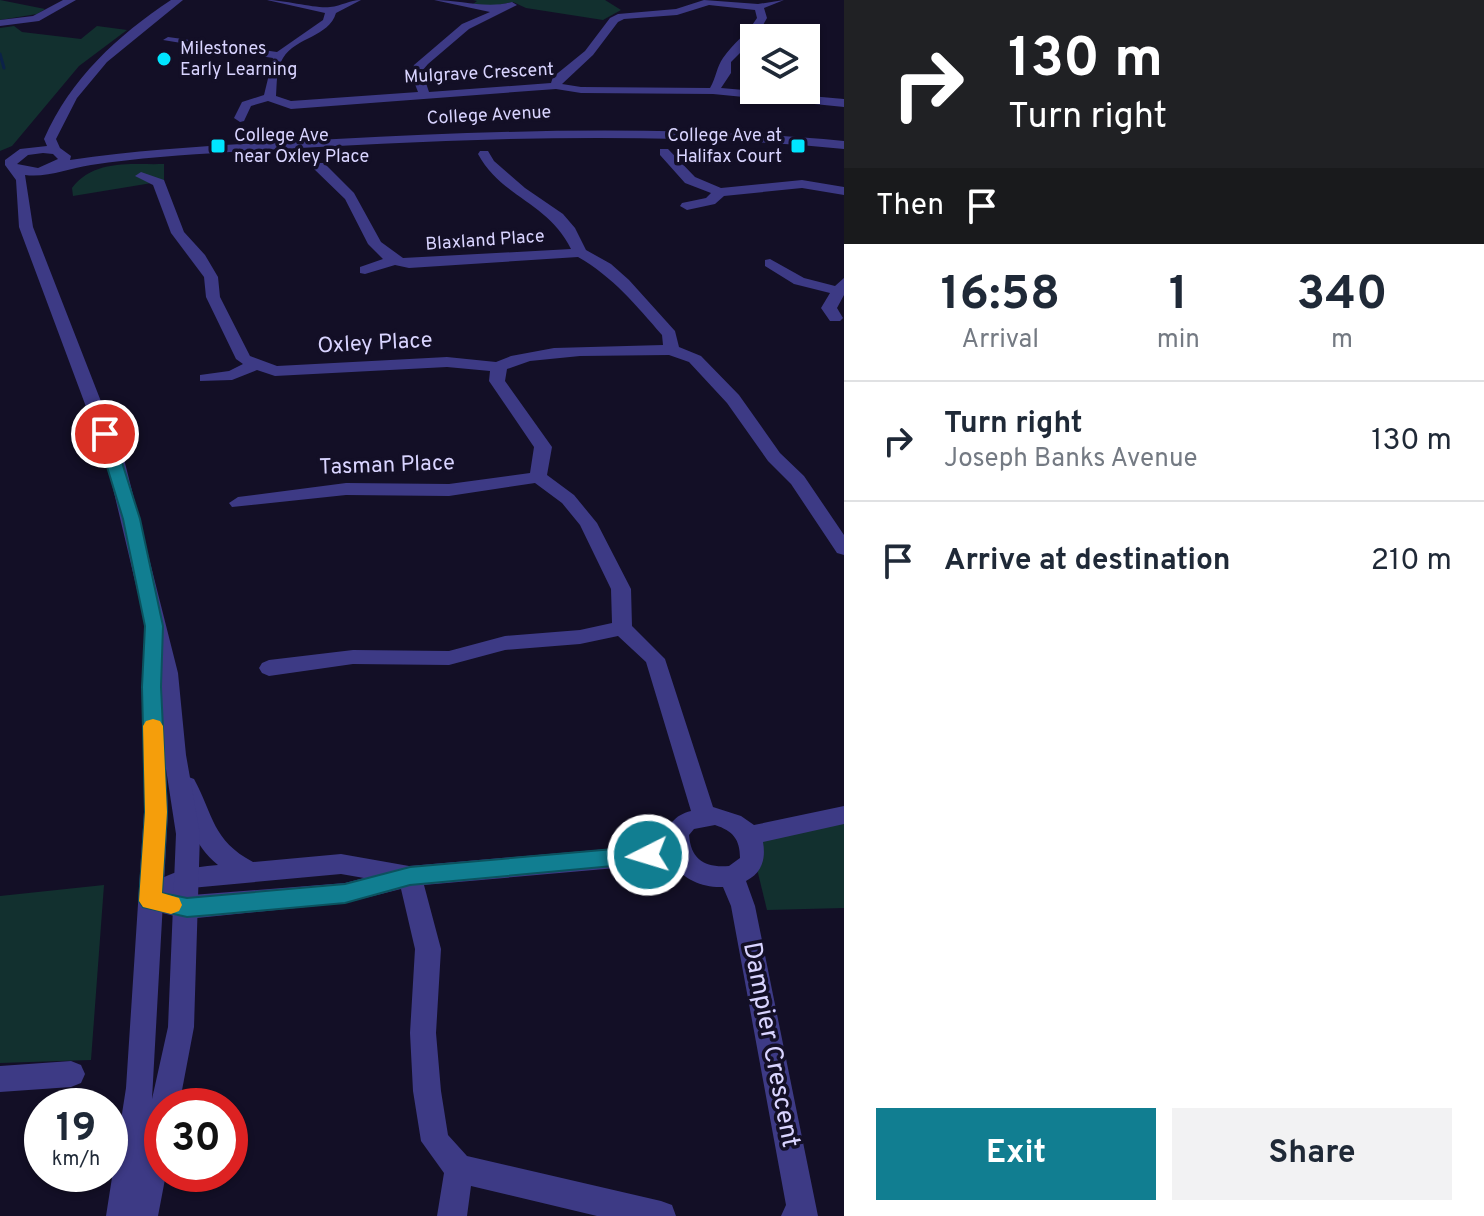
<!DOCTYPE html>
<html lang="en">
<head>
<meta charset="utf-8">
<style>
  :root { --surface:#fff; --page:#f2f2f3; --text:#1f2937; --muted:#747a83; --line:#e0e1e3; --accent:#117e91 }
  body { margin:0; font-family:Overpass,sans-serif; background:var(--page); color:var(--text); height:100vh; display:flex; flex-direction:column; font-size:30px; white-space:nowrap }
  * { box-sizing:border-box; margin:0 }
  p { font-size:26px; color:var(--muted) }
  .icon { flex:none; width:44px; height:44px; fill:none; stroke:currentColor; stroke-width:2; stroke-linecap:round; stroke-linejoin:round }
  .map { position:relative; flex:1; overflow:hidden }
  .sheet { display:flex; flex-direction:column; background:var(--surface); width:640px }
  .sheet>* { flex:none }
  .guide { background:#202124; color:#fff; overflow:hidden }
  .controls { position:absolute; left:740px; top:24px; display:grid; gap:16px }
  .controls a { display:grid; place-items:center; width:80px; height:80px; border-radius:0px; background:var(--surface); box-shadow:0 2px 6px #0004; font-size:40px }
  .speed { position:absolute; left:24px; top:1088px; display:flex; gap:16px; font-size:40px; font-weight:700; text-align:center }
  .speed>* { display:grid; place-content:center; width:104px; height:104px; border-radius:50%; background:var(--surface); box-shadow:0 2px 6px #0004; line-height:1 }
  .speed small { font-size:20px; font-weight:400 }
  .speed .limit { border:12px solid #d22; background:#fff; color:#111 }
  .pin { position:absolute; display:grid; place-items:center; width:68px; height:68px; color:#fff; margin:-34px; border:4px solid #fff; border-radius:50%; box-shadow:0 2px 8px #0007 }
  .me { position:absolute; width:88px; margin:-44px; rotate:265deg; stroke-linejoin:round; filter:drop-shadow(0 0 6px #0008) }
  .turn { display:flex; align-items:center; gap:28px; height:168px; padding:0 32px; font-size:36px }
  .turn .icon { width:104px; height:104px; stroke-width:2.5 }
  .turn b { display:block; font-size:56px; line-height:68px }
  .then { display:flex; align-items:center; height:76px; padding:0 32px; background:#0003; gap:16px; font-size:30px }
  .eta { display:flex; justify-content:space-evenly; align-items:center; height:136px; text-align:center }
  .eta b { font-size:48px; font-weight:700; line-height:56px }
  .button { display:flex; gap:16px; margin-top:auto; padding:16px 32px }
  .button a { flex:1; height:92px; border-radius:0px; background:var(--accent); color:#fff; font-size:32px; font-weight:700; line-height:92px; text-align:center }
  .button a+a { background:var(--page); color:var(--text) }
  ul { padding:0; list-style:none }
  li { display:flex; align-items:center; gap:24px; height:120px; padding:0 32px; border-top:2px solid var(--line) }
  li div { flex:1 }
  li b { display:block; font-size:30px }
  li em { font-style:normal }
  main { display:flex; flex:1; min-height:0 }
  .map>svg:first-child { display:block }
  .green { fill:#12302f }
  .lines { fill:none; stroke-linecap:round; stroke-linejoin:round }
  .stream { stroke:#0c2248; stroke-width:3 }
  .minor { fill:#3d3a85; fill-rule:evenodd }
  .tertiary { fill:#3d3a85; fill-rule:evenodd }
  .route { fill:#117e91; stroke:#0b525e; stroke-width:2 }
  .slow { fill:#f59e0b }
  .poi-dot { fill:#00e5ff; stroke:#130f26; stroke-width:3 }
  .labels { text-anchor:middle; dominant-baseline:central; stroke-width:7; stroke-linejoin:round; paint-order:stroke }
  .far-poi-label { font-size:18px; fill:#d9d4ff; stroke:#130f26; text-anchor:start }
  .far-street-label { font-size:18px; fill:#d9d4ff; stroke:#130f26 }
  .street-label { font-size:22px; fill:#d9d4ff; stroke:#130f26 }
  .near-street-label { font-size:26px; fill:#d9d4ff; stroke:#130f26 }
</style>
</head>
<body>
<main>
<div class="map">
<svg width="844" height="1216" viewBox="0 0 844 1216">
  <rect width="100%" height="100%" fill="#130f26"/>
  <g class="green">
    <polygon points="0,0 45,9 37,14 0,20"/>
    <polygon points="473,0 605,0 621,10 603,20 526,8 513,2 493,6 473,4 477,1"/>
    <polygon points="14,26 22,32 81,39 97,26 127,30 79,66 12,146 0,151 0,28"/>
    <path d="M164,164V181L73,196L72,188C94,159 131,165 164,164Z"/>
    <polygon points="844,815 844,908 767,910 749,836"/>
    <polygon points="104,885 91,1060 0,1063 0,896"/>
  </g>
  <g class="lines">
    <polyline class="stream" points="0,54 4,68"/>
    <g class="minor">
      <polygon points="63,0 76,0 39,21 0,26 0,20 33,16"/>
      <path d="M267,0C285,0 317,9 330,7C342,6 349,0 361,0L336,13C329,37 296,37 283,58C276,69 277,84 276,96L291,101L418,92L411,74L414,65L462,24L490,12L434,0C460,0 487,9 512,2L517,5L469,29L428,64L422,71L429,92L551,83L553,77L585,51L610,18L618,14L676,9L704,0L758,4L784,0L764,8L767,18L756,37L731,62V73L721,88L844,99V107L713,94L581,93L556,89L291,109L268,101L251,106L244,121L240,122L234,118L242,102L264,95L273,58L163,40L168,37L277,52L323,20L325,13ZM709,5L755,10L757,18C747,34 733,43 723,58C717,66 716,78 710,88L581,87L562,84L593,55L618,22L624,19L677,15Z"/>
      <polygon points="660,149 668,149 695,177 721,188 802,180 844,187 844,195 802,188 724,196 715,204 687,210 680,206 682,203 706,198 711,193 685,183 660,155"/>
      <path d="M480,151H488L494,161L525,188L563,214L575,228L586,250L611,264L629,280L675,331L679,347L701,356L739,395L780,453L804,476L844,535V555L837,553L791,484L768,461L727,403L689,362L669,355L580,356L530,361L507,369L505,381L552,447L547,475L574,495L597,523L631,589L632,626L665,659L713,807L741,816L754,825L844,806V824L763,842C766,859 762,873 746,881L755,906L818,1216H781L786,1205L731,906L723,887C704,888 683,880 673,863L424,885L441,949L436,1033L441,1091L448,1135L467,1156L661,1201L672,1205L676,1216H597L471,1186L467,1216H437L444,1173L421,1141L413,1091L410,1033L415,949L401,889L345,903L187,919L142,908L139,901C152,873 191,867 218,865C193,845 185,814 175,785L178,779L186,776L194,779C214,816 212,840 253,862L341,854L409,866L666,844C665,827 674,815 691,811L646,662L618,636L580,644L505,650L449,665L353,664L269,676L262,673L259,668L262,663L269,660L353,650L449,651L505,636L580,630L612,623L611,589L580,525L562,503L535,483L449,496L346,495L232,507L229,503L238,497L346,483L449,484L530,473L534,447L489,381L490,371L447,367L275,376L257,370L232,380L200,381V375L229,371L243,364L236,359L206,297L204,277L171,233L153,185L135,176L141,172L164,180L184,232L205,255L218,277L220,297L250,356L277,366L447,357L496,362L511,356L554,348L663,345L662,335C636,305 613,277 578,257L409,268L395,265L365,274L360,273V267L383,259L368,244L345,199L314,169V163H324L354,193L381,242L403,258L571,249C549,203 501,197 478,154ZM715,825C733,831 740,839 740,858L729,866C705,868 691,860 689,835L694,829ZM341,874L364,878L345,883L179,896L191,888Z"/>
      <polygon points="770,259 804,278 835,286 844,278 844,295 837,308 843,318 840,321 830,321 821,308 830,293 794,284 765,266 765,260"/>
      <polygon points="71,1061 81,1065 85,1074 81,1083 71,1087 0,1092 0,1066"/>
    </g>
    <path class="tertiary" d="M171,0H183L107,62L77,98L56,139L60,148L71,156L70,160C158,147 247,144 336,139C506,130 674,125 844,141V149C639,129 435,140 230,152C184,155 137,158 91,165C70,168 47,178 25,175L33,227L125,463L178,673L186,755L200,834L194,1027L179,1106H162V1174H166L158,1216H106L126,1088L144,812L143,646L149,640L107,463L19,227L16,180L5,165V160L20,149L47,146L44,139C71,78 117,36 171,0ZM43,153L53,154L58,159L38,168L17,164L28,155ZM166,769L176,834L168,1027L152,1099L168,812Z"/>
  </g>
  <polygon class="route" points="105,429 113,434 140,519 163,626 161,687 167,812 162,893 187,898 345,884 410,867 648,846 656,849 659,855 656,862 410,885 345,903 212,915 187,917 143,907 139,901 145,812 142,687 145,626 123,519 97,434"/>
  <polygon class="slow" points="153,719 160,721 163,726 167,812 162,893 179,898 182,905 179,911 171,914 143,907 139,901 145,812 143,726 146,721"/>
  <g class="poi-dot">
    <circle cx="164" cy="59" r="8"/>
    <rect x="210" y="138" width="16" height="16" rx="4"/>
    <rect x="790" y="138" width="16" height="16" rx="4"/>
  </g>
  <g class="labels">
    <g class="far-poi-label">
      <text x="180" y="49">Milestones<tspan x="180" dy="21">Early Learning</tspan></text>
      <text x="234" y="136">College Ave<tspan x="234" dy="21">near Oxley Place</tspan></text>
      <text x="782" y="136" text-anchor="end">College Ave at<tspan x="782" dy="21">Halifax Court</tspan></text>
    </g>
    <g class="far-street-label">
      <text transform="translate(479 74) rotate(-3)">Mulgrave Crescent</text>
      <text transform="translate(489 116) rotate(-3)">College Avenue</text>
      <text transform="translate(485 241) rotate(-4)">Blaxland Place</text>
    </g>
    <g class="street-label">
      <text transform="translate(375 344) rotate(-3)">Oxley Place</text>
      <text transform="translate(387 466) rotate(-2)">Tasman Place</text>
    </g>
    <g class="near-street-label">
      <text transform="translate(770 1045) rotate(79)">Dampier Crescent</text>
    </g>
  </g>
</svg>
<div class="controls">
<a><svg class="icon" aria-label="layers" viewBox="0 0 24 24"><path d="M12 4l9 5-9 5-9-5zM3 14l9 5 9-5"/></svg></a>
</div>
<div class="speed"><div>19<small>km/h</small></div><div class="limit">30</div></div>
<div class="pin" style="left:105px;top:434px;background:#d93025"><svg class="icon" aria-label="arrive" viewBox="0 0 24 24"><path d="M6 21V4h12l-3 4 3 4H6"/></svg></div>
<svg class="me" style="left:648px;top:855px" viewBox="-20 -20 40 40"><circle r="17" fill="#117e91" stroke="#fff" stroke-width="3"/><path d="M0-11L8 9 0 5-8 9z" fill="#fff"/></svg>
</div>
<section class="sheet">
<div class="guide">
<div class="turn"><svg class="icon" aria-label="right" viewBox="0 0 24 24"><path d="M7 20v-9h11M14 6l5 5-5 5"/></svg><div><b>130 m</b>Turn right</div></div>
<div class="then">Then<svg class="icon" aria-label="arrive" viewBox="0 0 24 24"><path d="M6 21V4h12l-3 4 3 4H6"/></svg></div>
</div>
<div class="eta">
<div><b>16:58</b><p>Arrival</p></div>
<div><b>1</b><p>min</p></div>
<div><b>340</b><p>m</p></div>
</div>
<ul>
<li><svg class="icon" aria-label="right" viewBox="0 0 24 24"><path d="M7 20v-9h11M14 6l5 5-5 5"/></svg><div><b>Turn right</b><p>Joseph Banks Avenue</p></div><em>130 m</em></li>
<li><svg class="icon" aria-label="arrive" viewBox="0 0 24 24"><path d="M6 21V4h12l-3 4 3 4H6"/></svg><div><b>Arrive at destination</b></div><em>210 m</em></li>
</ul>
<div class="button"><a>Exit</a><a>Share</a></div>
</section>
</main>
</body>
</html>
